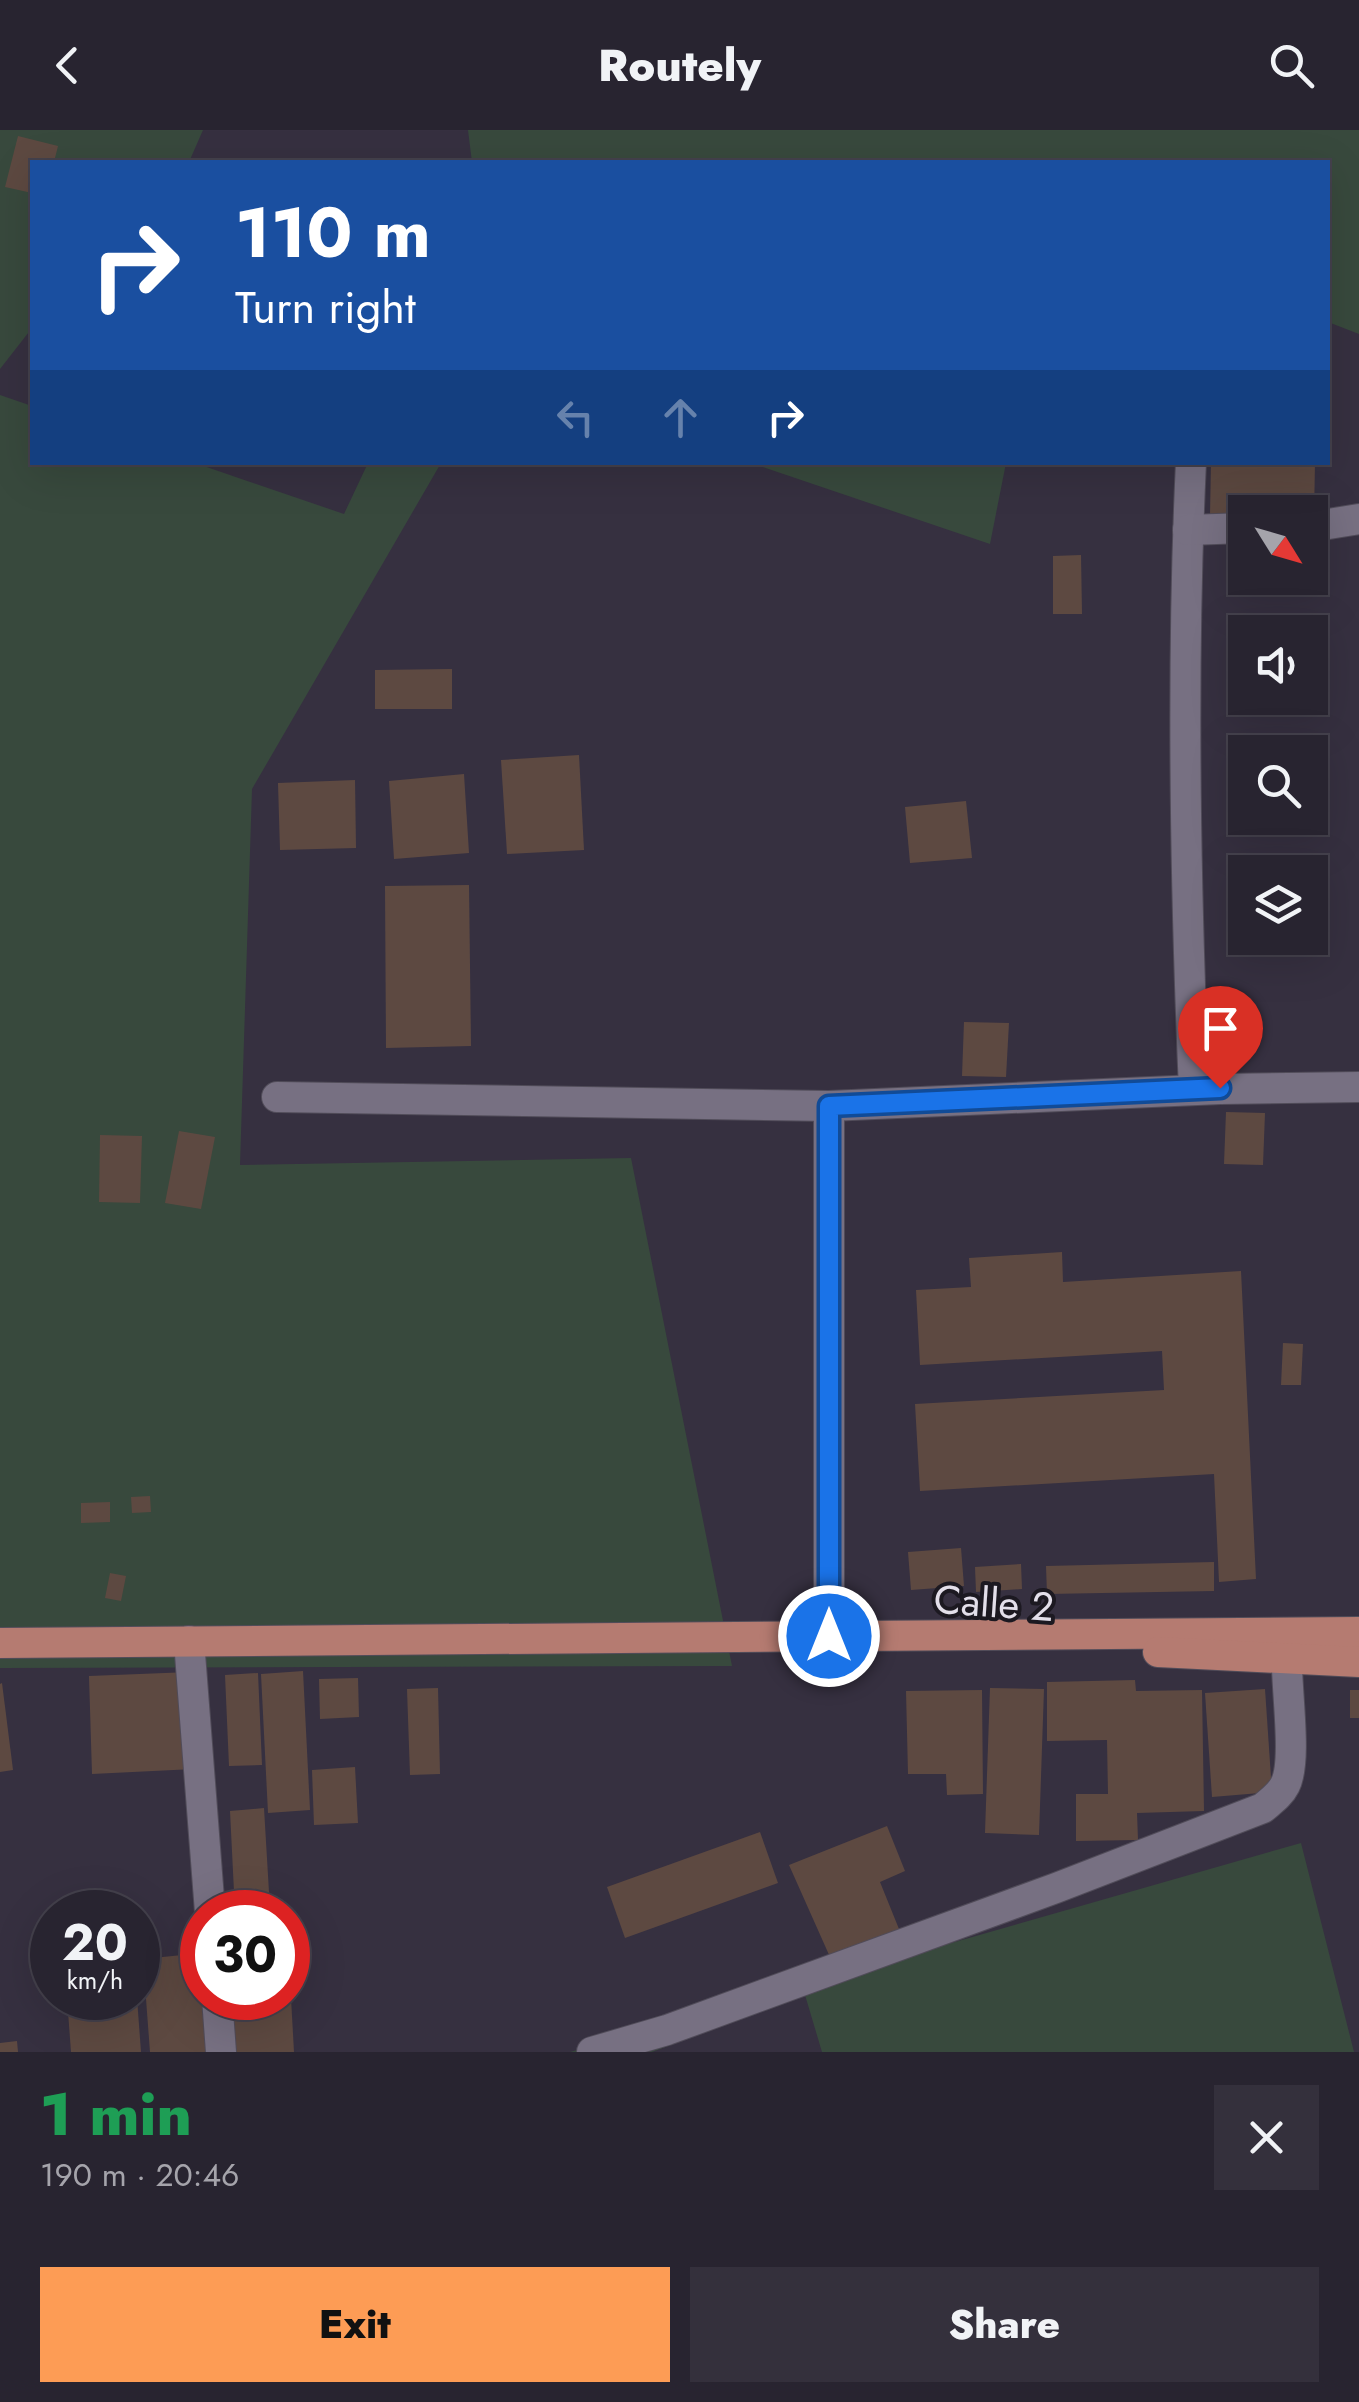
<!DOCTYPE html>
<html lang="en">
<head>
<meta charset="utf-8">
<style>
  :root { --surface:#282430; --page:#34303c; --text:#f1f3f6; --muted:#a5a4ab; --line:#44414c; --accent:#fd9c55 }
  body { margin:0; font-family:Jost,sans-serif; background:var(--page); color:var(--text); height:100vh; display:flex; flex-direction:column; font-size:38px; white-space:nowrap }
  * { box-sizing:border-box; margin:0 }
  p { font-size:32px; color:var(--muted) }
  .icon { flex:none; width:55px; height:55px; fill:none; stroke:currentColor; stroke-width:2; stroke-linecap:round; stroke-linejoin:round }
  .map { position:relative; height:1922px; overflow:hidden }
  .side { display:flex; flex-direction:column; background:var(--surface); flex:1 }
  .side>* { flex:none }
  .hud { position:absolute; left:30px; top:30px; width:1300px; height:305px; border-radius:0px; box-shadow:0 10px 40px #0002,0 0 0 2px var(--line); background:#1a4fa0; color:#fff; overflow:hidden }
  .needle { width:65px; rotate:127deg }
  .tools { position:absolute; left:1228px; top:365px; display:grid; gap:20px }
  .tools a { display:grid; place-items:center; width:100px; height:100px; border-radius:0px; background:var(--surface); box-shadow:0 10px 40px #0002,0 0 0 2px var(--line); font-size:50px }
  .speed { position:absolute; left:30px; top:1760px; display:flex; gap:20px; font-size:50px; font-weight:700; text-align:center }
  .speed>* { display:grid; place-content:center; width:130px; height:130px; border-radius:50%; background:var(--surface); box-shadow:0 10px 40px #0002,0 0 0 2px var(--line); line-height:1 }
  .speed small { font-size:25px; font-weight:400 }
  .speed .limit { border:15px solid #d22; background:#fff; color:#111 }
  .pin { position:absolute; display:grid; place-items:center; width:85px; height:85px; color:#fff; margin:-102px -42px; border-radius:50% 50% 50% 0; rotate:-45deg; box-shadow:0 0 10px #0007 }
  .pin .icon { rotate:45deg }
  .me { position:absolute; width:110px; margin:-55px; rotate:0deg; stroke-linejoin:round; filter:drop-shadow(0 0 8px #0008) }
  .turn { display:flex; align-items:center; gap:35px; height:210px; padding:0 40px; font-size:45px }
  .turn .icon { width:130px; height:130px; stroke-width:2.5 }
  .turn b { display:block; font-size:70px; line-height:85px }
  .lanes { display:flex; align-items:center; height:95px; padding:0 40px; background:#0003; justify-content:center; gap:50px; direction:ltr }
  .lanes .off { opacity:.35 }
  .round { display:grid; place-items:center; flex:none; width:105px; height:105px; border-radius:0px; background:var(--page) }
  .head { display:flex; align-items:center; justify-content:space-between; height:170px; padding:0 40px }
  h1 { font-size:60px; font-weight:800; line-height:75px; color:#1e9e55 }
  .primary-button { display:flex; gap:20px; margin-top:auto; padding:20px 40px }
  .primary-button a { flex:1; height:115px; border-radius:0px; background:var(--accent); color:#111; font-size:40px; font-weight:800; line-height:115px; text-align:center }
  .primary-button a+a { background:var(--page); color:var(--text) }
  header { display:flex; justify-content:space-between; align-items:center; height:130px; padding:0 40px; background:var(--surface); font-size:45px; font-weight:800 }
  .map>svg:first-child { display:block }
  .green { fill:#38493d }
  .building { fill:#5d4941 }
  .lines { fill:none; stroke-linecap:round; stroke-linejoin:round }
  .minor-casing { stroke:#514c59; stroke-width:32 }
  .major-casing { stroke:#514c59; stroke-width:32 }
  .minor { stroke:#777082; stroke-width:30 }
  .major { stroke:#b57b71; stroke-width:30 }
  .route-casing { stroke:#114b97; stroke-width:25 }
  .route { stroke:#1a73e8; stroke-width:18 }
  .labels { text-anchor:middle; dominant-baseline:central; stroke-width:8; stroke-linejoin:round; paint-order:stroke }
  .street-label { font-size:40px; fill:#e3dfea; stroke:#1c1921 }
</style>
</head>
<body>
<header><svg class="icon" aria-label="back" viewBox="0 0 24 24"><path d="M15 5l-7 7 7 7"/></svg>Routely<svg class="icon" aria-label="search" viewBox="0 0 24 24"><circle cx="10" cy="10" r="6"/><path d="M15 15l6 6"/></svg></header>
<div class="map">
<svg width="1359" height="1922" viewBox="0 0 1359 1922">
  <rect width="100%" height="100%" fill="#363040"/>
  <g class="green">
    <polygon points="0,0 203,0 189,32 32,32 32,198 0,239"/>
    <polygon points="468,0 1359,0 1359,204 1328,192 1328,32 472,32"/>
    <polygon points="0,265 32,276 32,332 195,333 344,384 368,333 441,333 252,659 240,1035 631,1028 732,1536 0,1538"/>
    <polygon points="751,333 1006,333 990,414"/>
    <polygon points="1301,1713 1354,1922 822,1922 805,1865 652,1922 570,1922"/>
  </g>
  <g class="building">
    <polygon points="18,6 58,16 54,32 32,32 32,63 5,57"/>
    <polygon points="1211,332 1315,332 1314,388 1310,382 1210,386"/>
    <polygon points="1081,425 1082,484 1053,484 1053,426"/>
    <polygon points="452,539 452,579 375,579 375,540"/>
    <polygon points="579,625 584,720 507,724 501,630"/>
    <polygon points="464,644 469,723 394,729 389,651"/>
    <polygon points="355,650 356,718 280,720 278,653"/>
    <polygon points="966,671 972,728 910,733 905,677"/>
    <polygon points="469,755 471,916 386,918 385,756"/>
    <polygon points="964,892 1009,893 1006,947 962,946"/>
    <polygon points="1226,982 1265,983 1263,1035 1224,1034"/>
    <polygon points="179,1001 215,1007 201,1079 165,1073"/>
    <polygon points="100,1005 142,1006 140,1073 99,1072"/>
    <polygon points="1062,1122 1063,1152 1241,1141 1256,1449 1219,1452 1214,1344 920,1361 915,1274 1164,1260 1162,1221 920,1235 916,1160 971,1157 969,1128"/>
    <polygon points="1283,1213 1303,1214 1301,1255 1281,1255"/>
    <polygon points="150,1366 151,1382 132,1383 131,1367"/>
    <polygon points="110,1372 110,1392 81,1393 81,1373"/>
    <polygon points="961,1418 964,1456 911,1460 908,1422"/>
    <polygon points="1214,1432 1214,1461 1047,1464 1046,1436"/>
    <polygon points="1021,1434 1022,1459 976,1462 975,1437"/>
    <polygon points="110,1443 126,1446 121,1471 105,1468"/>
    <polygon points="303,1541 310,1680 268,1683 261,1544"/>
    <polygon points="190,1542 194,1639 92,1644 89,1546"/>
    <polygon points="258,1543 262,1635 229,1636 225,1545"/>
    <polygon points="358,1548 359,1587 320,1589 319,1549"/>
    <polygon points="1135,1550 1136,1561 1202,1560 1204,1681 1137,1683 1138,1710 1076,1711 1076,1664 1108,1664 1107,1610 1047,1611 1047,1552"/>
    <polygon points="2,1553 13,1640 0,1642 0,1554"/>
    <polygon points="438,1558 440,1644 410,1645 407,1559"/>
    <polygon points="990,1558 1044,1559 1039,1705 985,1703"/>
    <polygon points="1265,1559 1272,1662 1212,1667 1205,1563"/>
    <polygon points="982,1560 983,1664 947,1665 946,1644 908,1644 906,1561"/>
    <rect x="1350" y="1560" width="9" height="28"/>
    <polygon points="355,1637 358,1693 314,1695 312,1640"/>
    <polygon points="264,1678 270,1779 285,1778 286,1782 235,1782 230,1681"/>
    <polygon points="887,1696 905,1741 880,1752 899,1799 830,1827 789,1735"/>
    <polygon points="760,1702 778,1753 625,1808 607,1757"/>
    <polygon points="202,1823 202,1868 216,1922 150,1922 143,1829"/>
    <polygon points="67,1868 137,1868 141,1922 71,1922"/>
    <polygon points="230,1868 291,1868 294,1922 233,1922"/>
    <polygon points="17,1911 18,1922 0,1922 0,1913"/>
  </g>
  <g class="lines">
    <g class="minor-casing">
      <g id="minor">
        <path d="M1191,332C1181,542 1185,751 1194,960"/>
        <polyline points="1310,397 1359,389"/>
        <polyline points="1188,400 1245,398"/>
        <polyline points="277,967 829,976 1220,959 1359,957"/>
        <polyline points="829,1506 829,976"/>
        <polyline points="189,1511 210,1782"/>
        <polyline points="217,1868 221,1922"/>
        <path d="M592,1922L667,1900L1056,1758L1263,1678C1271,1671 1280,1665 1285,1655C1299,1628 1283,1543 1287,1505"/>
      </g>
    </g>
    <g class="major-casing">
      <g id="major">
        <polyline points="0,1513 1359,1502"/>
        <polyline points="1158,1522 1359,1532"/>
      </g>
    </g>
    <use href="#minor" class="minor"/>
    <use href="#major" class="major"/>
  </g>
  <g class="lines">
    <g class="route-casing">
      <polyline id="route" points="829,1506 829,976 1220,958"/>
    </g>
    <use href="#route" class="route"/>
  </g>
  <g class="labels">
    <g class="street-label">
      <text transform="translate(994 1473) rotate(4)">Calle 2</text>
    </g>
  </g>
</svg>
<div class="tools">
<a><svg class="needle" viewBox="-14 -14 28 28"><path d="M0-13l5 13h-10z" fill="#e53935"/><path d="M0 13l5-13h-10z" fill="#a5a4ab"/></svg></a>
<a><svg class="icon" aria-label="sound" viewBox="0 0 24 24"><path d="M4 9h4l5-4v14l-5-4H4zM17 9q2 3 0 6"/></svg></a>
<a><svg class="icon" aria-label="search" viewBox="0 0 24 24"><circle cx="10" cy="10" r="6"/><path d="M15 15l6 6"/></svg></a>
<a><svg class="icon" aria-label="layers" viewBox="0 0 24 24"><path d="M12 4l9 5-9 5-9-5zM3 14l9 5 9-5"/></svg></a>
</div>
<div class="speed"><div>20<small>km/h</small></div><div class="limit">30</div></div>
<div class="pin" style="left:1220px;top:958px;background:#d93025"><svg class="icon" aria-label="arrive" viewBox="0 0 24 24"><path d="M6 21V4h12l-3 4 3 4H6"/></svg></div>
<svg class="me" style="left:829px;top:1506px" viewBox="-20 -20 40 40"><circle r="17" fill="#1a73e8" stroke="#fff" stroke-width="3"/><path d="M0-11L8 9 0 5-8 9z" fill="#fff"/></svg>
<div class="hud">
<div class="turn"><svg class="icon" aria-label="right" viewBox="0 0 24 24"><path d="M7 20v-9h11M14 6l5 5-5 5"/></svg><div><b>110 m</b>Turn right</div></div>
<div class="lanes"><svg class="icon off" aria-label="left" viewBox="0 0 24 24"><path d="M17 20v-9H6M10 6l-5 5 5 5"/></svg><svg class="icon off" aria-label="ahead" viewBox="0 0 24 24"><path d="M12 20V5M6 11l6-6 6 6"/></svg><svg class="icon" aria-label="right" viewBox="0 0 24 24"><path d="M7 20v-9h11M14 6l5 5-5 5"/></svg></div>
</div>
</div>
<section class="side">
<div class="head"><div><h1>1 min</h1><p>190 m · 20:46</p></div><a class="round"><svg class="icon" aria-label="close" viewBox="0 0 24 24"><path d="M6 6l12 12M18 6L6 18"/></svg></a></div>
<div class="primary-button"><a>Exit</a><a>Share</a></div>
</section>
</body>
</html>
